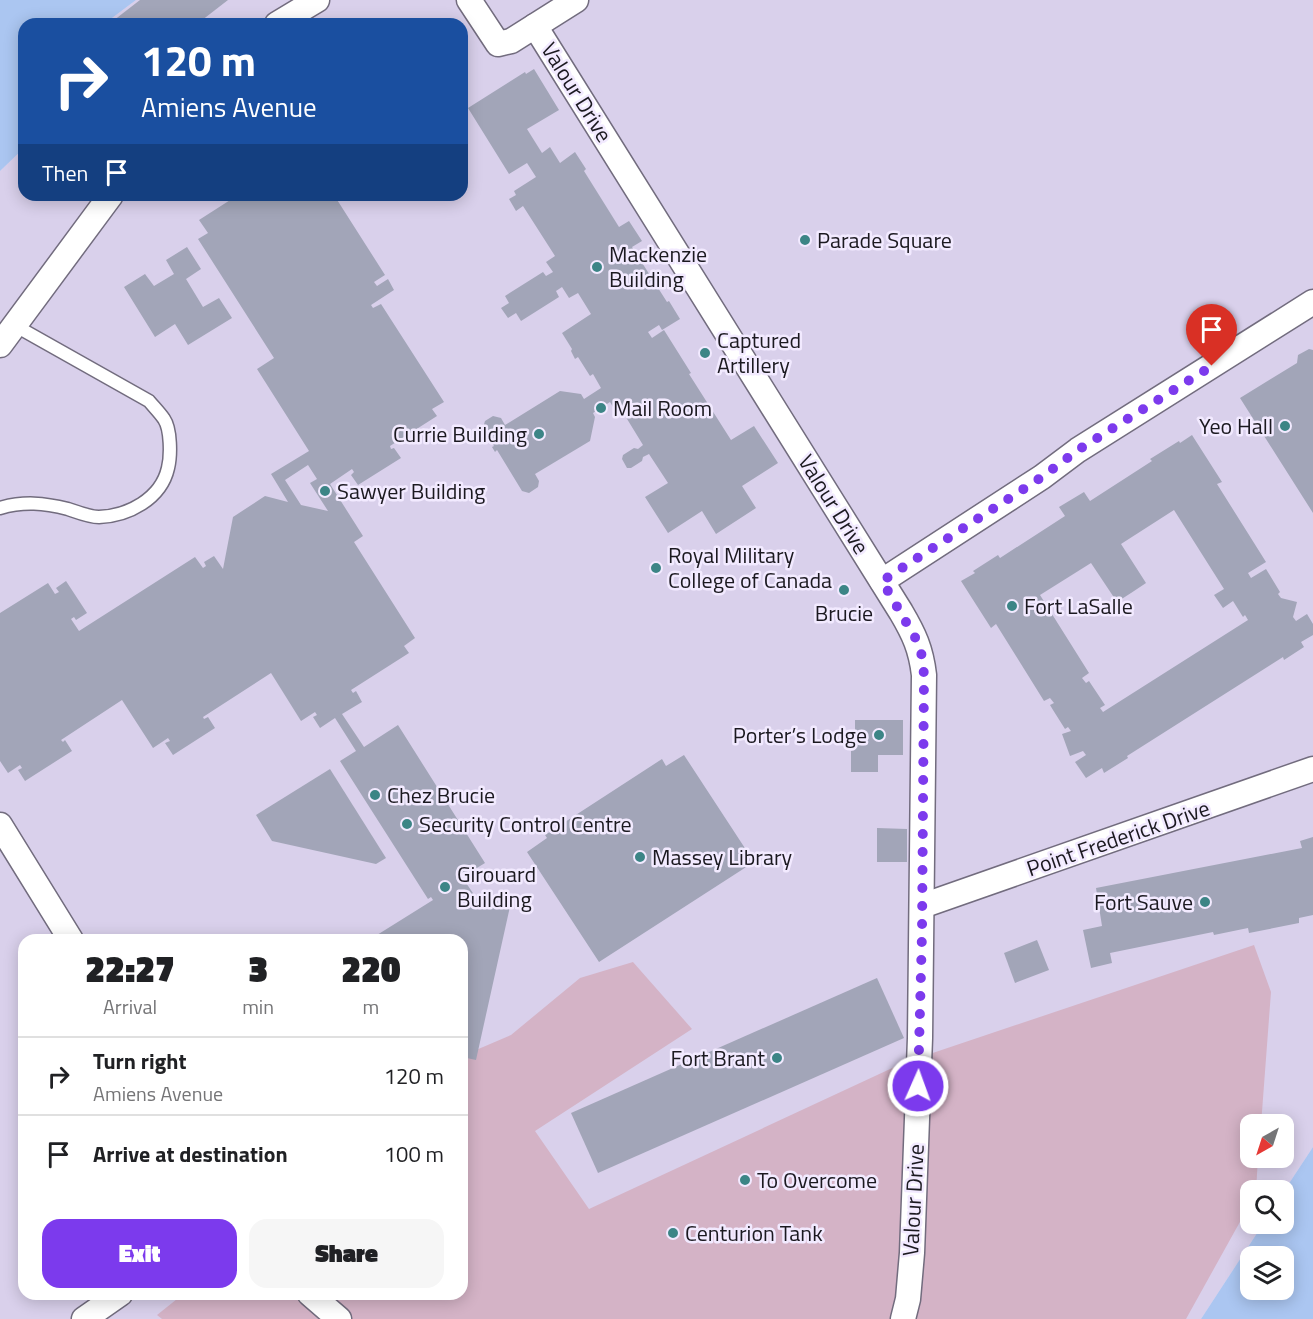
<!DOCTYPE html>
<html lang="en">
<head>
<meta charset="utf-8">
<style>
  :root { --surface:#fff; --page:#f6f6f6; --text:#202124; --muted:#757577; --line:#e0e0e0; --accent:#7c3aed }
  body { margin:0; font-family:"Titillium Web",sans-serif; background:var(--page); color:var(--text); height:100vh; display:flex; flex-direction:column; font-size:22px; white-space:nowrap }
  * { box-sizing:border-box; margin:0 }
  p { font-size:20px; color:var(--muted) }
  .icon { flex:none; width:33px; height:33px; fill:none; stroke:currentColor; stroke-width:2; stroke-linecap:round; stroke-linejoin:round }
  .map { position:relative; flex:1; overflow:hidden }
  .drawer { position:absolute; left:18px; top:934px; width:450px; height:366px; display:flex; flex-direction:column; background:var(--surface); border-radius:18px; box-shadow:0 3px 15px #0003 }
  .drawer>* { flex:none }
  .hud { position:absolute; left:18px; top:18px; width:450px; height:183px; border-radius:18px; box-shadow:0 3px 15px #0003; background:#1a4fa0; color:#fff; overflow:hidden }
  .needle { width:39px; rotate:219deg }
  .tools { position:absolute; left:1240px; top:1114px; display:grid; gap:12px }
  .tools a { display:grid; place-items:center; width:54px; height:54px; border-radius:12px; background:var(--surface); box-shadow:0 3px 15px #0003; font-size:30px }
  .pin { position:absolute; display:grid; place-items:center; width:51px; height:51px; color:#fff; margin:-62px -26px; border-radius:50% 50% 50% 0; rotate:-45deg; box-shadow:0 0 6px #0007 }
  .pin .icon { rotate:45deg }
  .me { position:absolute; width:66px; margin:-33px; rotate:2deg; stroke-linejoin:round; filter:drop-shadow(0 0 4px #0008) }
  .turn { display:flex; align-items:center; gap:21px; height:126px; padding:0 24px; font-size:27px }
  .turn .icon { width:78px; height:78px; stroke-width:2.5 }
  .turn b { display:block; font-size:42px; line-height:51px }
  .then { display:flex; align-items:center; height:57px; padding:0 24px; background:#0003; gap:12px; font-size:22px }
  .eta { display:flex; justify-content:space-evenly; align-items:center; height:102px; text-align:center }
  .eta b { font-size:36px; font-weight:800; line-height:42px }
  .action { display:flex; gap:12px; margin-top:auto; padding:12px 24px }
  .action a { flex:1; height:69px; border-radius:18px; background:var(--accent); color:#fff; font-size:24px; font-weight:800; line-height:69px; text-align:center }
  .action a+a { background:var(--page); color:var(--text) }
  ul { padding:0; list-style:none }
  li { display:flex; align-items:center; gap:18px; height:78px; padding:0 24px; border-top:2px solid var(--line) }
  li div { flex:1 }
  li b { display:block; font-size:22px }
  li em { font-style:normal }
  .map>svg:first-child { display:block }
  .built { fill:#d9d0eb; fill-rule:evenodd }
  .green { fill:#d4b3c6 }
  .water { fill:#abc6f1; fill-rule:evenodd }
  .building { fill:#a2a5b8; fill-rule:evenodd }
  .lines { fill:none; stroke-linecap:round; stroke-linejoin:round }
  .service-casing { stroke:#726c7e; stroke-width:15 }
  .minor-casing { stroke:#726c7e; stroke-width:27 }
  .service { stroke:#fff; stroke-width:12 }
  .minor { stroke:#fff; stroke-width:24 }
  .route { stroke:#7c3aed; stroke-width:10; stroke-dasharray:0 18 }
  .poi-dot { fill:#3c8586; stroke:#f2eaff; stroke-width:2 }
  .labels { text-anchor:middle; dominant-baseline:central; stroke-width:5; stroke-linejoin:round; paint-order:stroke }
  .street-label { font-size:22px; fill:#1b1920; stroke:#f2eaff }
  .poi-label { font-size:22px; fill:#1b1920; stroke:#f2eaff; text-anchor:start }
</style>
</head>
<body>
<div class="map">
<svg width="1313" height="1319" viewBox="0 0 1313 1319">
  <rect width="100%" height="100%" fill="#e4ddf2"/>
  <path class="built" d="M136,0H1313V1147L1284,1191H1251V1224H1263L1201,1319H0V171L24,148V195H462V24H104ZM24,940H462V1294H24ZM1251,1125H1284V1158H1251Z"/>
  <polygon class="green" points="1254,945 1271,992 1261,1125 1251,1125 1251,1158 1258,1158 1256,1191 1251,1191 1251,1202 1186,1319 162,1319 157,1315 182,1295 462,1294 462,1056 511,1035 580,978 633,962 692,1029 535,1131 589,1209 903,1063"/>
  <g class="water">
    <polygon points="0,0 136,0 104,24 24,24 24,148 0,171"/>
    <path d="M1313,1147V1319H1201L1263,1224H1284V1191ZM1251,1257H1284V1290H1251Z"/>
  </g>
  <g class="building">
    <polygon points="140,0 228,0 197,24 109,24"/>
    <polygon points="534,69 559,110 527,129 542,153 550,147 560,163 575,152 586,169 584,171 619,227 629,221 642,241 632,247 667,302 669,301 680,319 662,330 659,325 648,332 652,338 664,330 691,373 689,374 731,440 754,426 778,463 742,486 756,508 716,534 702,511 668,533 645,497 668,483 649,454 643,457 642,461 631,468 627,468 622,459 623,455 634,448 638,449 643,445 624,414 619,417 610,402 593,413 595,417 590,441 535,474 539,481 538,487 529,493 522,491 497,450 495,452 492,447 494,446 483,428 485,421 493,416 501,418 505,425 560,391 581,394 584,399 601,388 593,374 590,376 578,357 575,359 571,351 572,349 562,333 591,314 578,293 569,298 562,287 556,291 559,297 521,321 516,313 508,318 501,308 509,303 505,296 543,272 546,276 553,272 546,262 555,256 523,206 516,211 509,199 516,195 514,191 536,177 527,163 509,174 468,108 525,72 526,74"/>
    <path d="M238,195H334L385,275L374,282L377,286L388,279L394,290L371,305L373,308L381,304L444,402L432,409L437,416L390,446L391,449L394,448L401,458L358,485L351,475L354,472L352,469L330,484L363,536L354,542L415,638L404,646L409,653L351,690L353,693L356,691L362,702L342,714L364,747L398,725L485,863L462,877L477,899L511,902L476,1060L462,1057V940H369L433,900L431,897L428,899L340,761L356,751L335,718L320,728L313,717L317,715L315,712L301,721L271,673L203,717L204,719L208,717L215,728L173,755L165,743L170,741L168,738L153,748L122,700L61,740L63,742L65,740L72,751L25,781L18,770L22,768L20,765L8,773L0,761V613L48,583L55,594L59,592L56,588L66,581L87,613L76,620L74,617L71,619L79,631L195,557L203,568L206,566L204,562L214,556L223,569L233,517L265,496L288,502L271,474L309,451L257,369L274,358L198,239L208,233L199,220ZM308,465L317,479L310,483L328,511L301,505L285,480Z"/>
    <polygon points="187,247 201,269 186,279 203,307 219,298 232,318 188,345 175,324 155,337 124,287 145,274 154,286 174,274 166,260"/>
    <polygon points="1309,349 1313,350 1313,513 1240,398 1297,363 1298,355"/>
    <path d="M1192,435L1222,482L1217,484L1266,562L1248,573L1251,578L1266,569L1280,592L1278,594L1281,598L1297,602L1293,617L1296,621L1307,614L1313,624V635L1301,642L1304,647L1284,660L1283,657L1127,756L1128,758L1104,773L1102,768L1086,778L1075,762L1086,755L1083,751L1070,756L1062,734L1071,731L1068,727L1065,729L1053,710L1050,705L1054,703L1050,698L1044,701L996,624L991,628L961,581L975,573L973,571L998,555L1000,558L1065,516L1059,507L1084,492L1090,501L1152,461L1150,459L1179,441L1180,443ZM1174,510L1224,589L1214,595L1223,608L1233,601L1243,617L1245,615L1248,620L1103,712L1100,708L1105,705L1089,681L1086,683L1082,678L1089,673L1040,595L1091,563L1117,602L1131,593L1146,583L1121,544Z"/>
    <polygon points="855,720 903,720 903,755 878,755 878,772 851,772 851,751 855,750"/>
    <polygon points="684,755 754,862 599,962 527,852 547,838 545,835 662,759 666,766"/>
    <polygon points="330,769 386,858 376,864 272,841 256,815"/>
    <polygon points="877,828 907,829 907,862 877,862"/>
    <polygon points="1313,837 1313,915 1299,918 1299,923 1249,933 1248,928 1214,935 1213,932 1110,953 1112,963 1091,968 1083,930 1102,926 1096,888 1302,848 1300,841"/>
    <polygon points="1037,940 1049,970 1015,983 1004,953"/>
    <polygon points="877,978 904,1038 598,1173 571,1113"/>
  </g>
  <g class="lines">
    <g class="service-casing">
      <path id="service" d="M0,508C24,501 44,503 68,509C77,512 89,517 99,517C128,516 161,499 168,468C171,456 171,429 164,419C160,413 154,407 149,401L14,325"/>
    </g>
    <g class="minor-casing">
      <g id="minor">
        <polyline points="469,0 498,44 511,41 576,0"/>
        <polyline points="277,24 317,0"/>
        <path d="M535,26L901,612C914,634 921,649 924,675L920,1038L912,1253L908,1299L903,1319"/>
        <polyline points="0,345 111,195"/>
        <polyline points="882,581 1042,477 1078,450 1313,302"/>
        <polyline points="0,825 71,940"/>
        <polyline points="922,906 1313,769"/>
        <polyline points="310,1294 339,1319"/>
        <polyline points="84,1319 120,1294"/>
      </g>
    </g>
    <use href="#service" class="service"/>
    <use href="#minor" class="minor"/>
  </g>
  <g class="lines">
    <polyline class="route" points="918,1086 922,933 924,675 922,656 916,639 882,581 1042,477 1078,450 1212,366"/>
  </g>
  <g class="poi-dot">
    <circle cx="805" cy="240" r="6"/>
    <circle cx="597" cy="267" r="6"/>
    <circle cx="705" cy="353" r="6"/>
    <circle cx="601" cy="408" r="6"/>
    <circle cx="1285" cy="426" r="6"/>
    <circle cx="539" cy="434" r="6"/>
    <circle cx="325" cy="491" r="6"/>
    <circle cx="656" cy="568" r="6"/>
    <circle cx="844" cy="590" r="6"/>
    <circle cx="1012" cy="606" r="6"/>
    <circle cx="879" cy="735" r="6"/>
    <circle cx="375" cy="795" r="6"/>
    <circle cx="407" cy="824" r="6"/>
    <circle cx="640" cy="857" r="6"/>
    <circle cx="445" cy="887" r="6"/>
    <circle cx="1205" cy="902" r="6"/>
    <circle cx="777" cy="1058" r="6"/>
    <circle cx="745" cy="1180" r="6"/>
    <circle cx="673" cy="1233" r="6"/>
  </g>
  <g class="labels">
    <g class="street-label">
      <text transform="translate(577 92) rotate(58)">Valour Drive</text>
      <text transform="translate(834 504) rotate(58)">Valour Drive</text>
      <text transform="translate(1118 838) rotate(-19)">Point Frederick Drive</text>
      <text transform="translate(913 1200) rotate(-87)">Valour Drive</text>
    </g>
    <g class="poi-label">
      <text x="817" y="240">Parade Square</text>
      <text x="609" y="254">Mackenzie<tspan x="609" dy="25">Building</tspan></text>
      <text x="717" y="340">Captured<tspan x="717" dy="25">Artillery</tspan></text>
      <text x="613" y="408">Mail Room</text>
      <text x="1273" y="426" text-anchor="end">Yeo Hall</text>
      <text x="527" y="434" text-anchor="end">Currie Building</text>
      <text x="337" y="491">Sawyer Building</text>
      <text x="668" y="555">Royal Military<tspan x="668" dy="25">College of Canada</tspan></text>
      <text x="1024" y="606">Fort LaSalle</text>
      <text x="844" y="613" text-anchor="middle">Brucie</text>
      <text x="867" y="735" text-anchor="end">Porter’s Lodge</text>
      <text x="387" y="795">Chez Brucie</text>
      <text x="419" y="824">Security Control Centre</text>
      <text x="652" y="857">Massey Library</text>
      <text x="457" y="874">Girouard<tspan x="457" dy="25">Building</tspan></text>
      <text x="1193" y="902" text-anchor="end">Fort Sauve</text>
      <text x="765" y="1058" text-anchor="end">Fort Brant</text>
      <text x="757" y="1180">To Overcome</text>
      <text x="685" y="1233">Centurion Tank</text>
    </g>
  </g>
</svg>
<div class="tools">
<a><svg class="needle" viewBox="-14 -14 28 28"><path d="M0-13l5 13h-10z" fill="#e53935"/><path d="M0 13l5-13h-10z" fill="#757577"/></svg></a>
<a><svg class="icon" aria-label="search" viewBox="0 0 24 24"><circle cx="10" cy="10" r="6"/><path d="M15 15l6 6"/></svg></a>
<a><svg class="icon" aria-label="layers" viewBox="0 0 24 24"><path d="M12 4l9 5-9 5-9-5zM3 14l9 5 9-5"/></svg></a>
</div>
<div class="pin" style="left:1212px;top:366px;background:#d93025"><svg class="icon" aria-label="arrive" viewBox="0 0 24 24"><path d="M6 21V4h12l-3 4 3 4H6"/></svg></div>
<svg class="me" style="left:918px;top:1086px" viewBox="-20 -20 40 40"><circle r="17" fill="#7c3aed" stroke="#fff" stroke-width="3"/><path d="M0-11L8 9 0 5-8 9z" fill="#fff"/></svg>
<div class="hud">
<div class="turn"><svg class="icon" aria-label="right" viewBox="0 0 24 24"><path d="M7 20v-9h11M14 6l5 5-5 5"/></svg><div><b>120 m</b>Amiens Avenue</div></div>
<div class="then">Then<svg class="icon" aria-label="arrive" viewBox="0 0 24 24"><path d="M6 21V4h12l-3 4 3 4H6"/></svg></div>
</div>
<section class="drawer">
<div class="eta">
<div><b>22:27</b><p>Arrival</p></div>
<div><b>3</b><p>min</p></div>
<div><b>220</b><p>m</p></div>
</div>
<ul>
<li><svg class="icon" aria-label="right" viewBox="0 0 24 24"><path d="M7 20v-9h11M14 6l5 5-5 5"/></svg><div><b>Turn right</b><p>Amiens Avenue</p></div><em>120 m</em></li>
<li><svg class="icon" aria-label="arrive" viewBox="0 0 24 24"><path d="M6 21V4h12l-3 4 3 4H6"/></svg><div><b>Arrive at destination</b></div><em>100 m</em></li>
</ul>
<div class="action"><a>Exit</a><a>Share</a></div>
</section>
</div>
</body>
</html>
